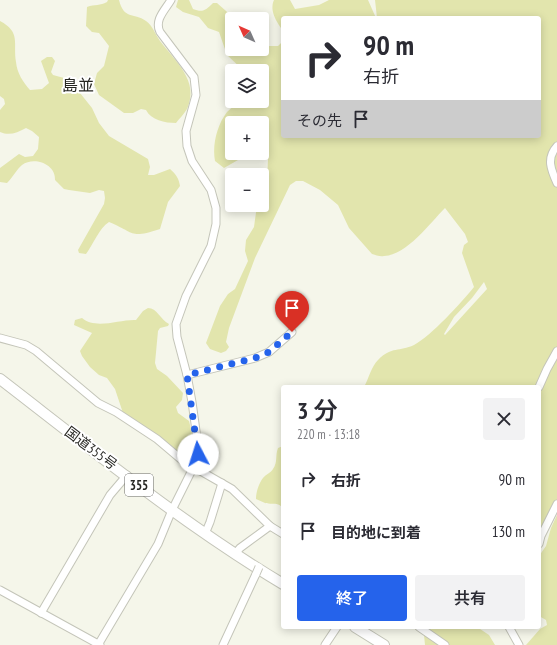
<!DOCTYPE html>
<html lang="ja">
<head>
<meta charset="utf-8">
<style>
  :root { --surface:#fff; --page:#f2f2f3; --text:#2b2b33; --muted:#7c7c81; --accent:#2563eb }
  body { margin:0; font-family:"PT Sans Narrow","Noto Sans JP",sans-serif; background:var(--page); color:var(--text); height:100vh; display:flex; flex-direction:column; font-size:15px; white-space:nowrap }
  * { box-sizing:border-box; margin:0 }
  p { font-size:13px; color:var(--muted) }
  .icon { flex:none; width:22px; height:22px; fill:none; stroke:currentColor; stroke-width:2; stroke-linecap:round; stroke-linejoin:round }
  .map { position:relative; flex:1; overflow:hidden }
  .panel { position:absolute; left:281px; top:385px; width:260px; height:244px; display:flex; flex-direction:column; background:var(--surface); border-radius:4px; box-shadow:0 2px 10px #0003 }
  .panel>* { flex:none }
  .top-card { position:absolute; left:281px; top:16px; width:260px; height:122px; border-radius:4px; box-shadow:0 2px 10px #0003; background:#fff; color:var(--text); overflow:hidden }
  .needle { width:26px; rotate:315deg }
  .controls { position:absolute; left:225px; top:12px; display:grid; gap:8px }
  .controls a { display:grid; place-items:center; width:44px; height:44px; border-radius:4px; background:var(--surface); box-shadow:0 2px 10px #0003; font-size:20px }
  .pin { position:absolute; display:grid; place-items:center; width:34px; height:34px; color:#fff; margin:-41px -17px; border-radius:50% 50% 50% 0; rotate:-45deg; box-shadow:0 0 4px #0007 }
  .pin .icon { rotate:45deg }
  .me { position:absolute; width:44px; margin:-22px; rotate:355deg; stroke-linejoin:round; filter:drop-shadow(0 0 3px #0008) }
  .turn { display:flex; align-items:center; gap:14px; height:84px; padding:0 16px; font-size:18px }
  .turn .icon { width:52px; height:52px; stroke-width:2.5 }
  .turn b { display:block; font-size:28px; line-height:34px }
  .then { display:flex; align-items:center; height:38px; padding:0 16px; background:#0003; gap:8px; font-size:15px }
  .round { display:grid; place-items:center; flex:none; width:42px; height:42px; border-radius:4px; background:var(--page) }
  .headline { display:flex; align-items:center; justify-content:space-between; height:68px; padding:0 16px }
  h1 { font-size:24px; font-weight:600; line-height:30px }
  .button { display:flex; gap:8px; margin-top:auto; padding:8px 16px }
  .button a { flex:1; height:46px; border-radius:4px; background:var(--accent); color:#fff; font-size:16px; font-weight:600; line-height:46px; text-align:center }
  .button a+a { background:var(--page); color:var(--text) }
  ul { padding:0; list-style:none }
  li { display:flex; align-items:center; gap:12px; height:52px; padding:0 16px }
  li div { flex:1 }
  li b { display:block; font-size:15px }
  li em { font-style:normal }
  .map>svg:first-child { display:block }
  .green { fill:#e2e5ad; fill-rule:evenodd }
  .lines { fill:none; stroke-linecap:round; stroke-linejoin:round }
  .minor-casing { stroke:#c4c5b9; stroke-width:9 }
  .highway-casing { stroke:#c4c5b9; stroke-width:12 }
  .minor { stroke:#fff; stroke-width:7 }
  .highway { stroke:#fff; stroke-width:10 }
  .minor-bridge-casing { stroke:#c4c5b9; stroke-width:9; stroke-linecap:butt }
  .minor-bridge { stroke:#fff; stroke-width:7 }
  .route { stroke:#2563eb; stroke-width:7; stroke-dasharray:0 12.6 }
  .labels { text-anchor:middle; dominant-baseline:central; stroke-width:4; stroke-linejoin:round; paint-order:stroke }
  .shield { fill:#fff; stroke:#676764; stroke-width:1 }
  .shield-label { font-size:13px; font-weight:bold; fill:#262622 }
  .street-label { font-size:14px; fill:#262622; stroke:#fff }
  .quarter-label { font-size:16px; fill:#262622; stroke:#fff }
</style>
</head>
<body>
<div class="map">
<svg width="557" height="645" viewBox="0 0 557 645">
  <rect width="100%" height="100%" fill="#f5f6ea"/>
  <g class="green">
    <path d="M108,0H119C124,20 133,12 146,21C153,26 155,34 160,41C175,61 200,81 187,109C184,114 179,119 176,123C165,123 151,120 146,110L141,109L133,113H124L99,95L94,84L97,73L104,66L109,46L99,33L92,32L86,26L87,7C95,4 100,6 107,2Z"/>
    <path d="M178,0H189L193,9C203,13 206,10 213,3H217L235,19H232V49H262V40L268,46H278L283,41V136H539V18H377L375,0H557V505L539,552V387H364C369,378 371,367 378,360C392,346 399,352 414,345C431,336 461,303 474,287L462,253L464,245L468,242L465,234L445,208C430,223 407,255 384,256C380,257 376,255 372,254L349,228L338,205L320,190L303,181H296L290,185L255,258L229,328L226,342L229,347L226,351L221,353L210,349L206,343L220,306L228,294L235,289L248,261L245,251L246,240L254,227L257,205H262V194L267,182L268,159L262,142V123H232V153H241L238,160L224,168L215,161C212,145 217,125 227,112C231,108 235,105 238,101H262V71H244L227,55L219,32L208,28L199,17L183,12L176,7ZM484,282L487,289L445,335L444,334L454,317L472,298Z"/>
    <path d="M274,0H290L295,9L319,5L329,0H368L376,18H283V31C277,22 269,11 274,0Z"/>
    <path d="M0,21C21,32 13,43 16,62C17,73 23,82 30,90L42,89L49,83L41,61L47,57H52L55,61L51,72L53,75L64,78L80,93L92,108L99,123L109,136L148,159L150,167L148,175H154L170,169C176,174 179,179 180,186L168,202L160,229C129,239 136,233 109,222C99,228 93,245 86,254L79,253L78,250L104,204L105,198L104,191L99,190L90,193L69,190L64,189L55,180C56,164 34,156 22,165C17,169 12,178 7,183L0,182V168L19,154L25,157L33,156L38,149L39,137L32,131L26,128C17,133 9,136 0,132V110L5,104L4,99L0,96Z"/>
    <path d="M148,308C157,308 160,319 169,324L168,326L160,328L158,331L155,363L157,369L167,376L183,393L182,400L176,407L178,413L189,421L193,437V449L185,456L179,455L123,413L115,389L107,378L99,375L90,367L82,356L80,351L92,333L74,325L75,320L82,318C96,330 120,319 136,320L143,311Z"/>
    <path d="M283,446V509C279,501 272,505 265,503C262,502 259,500 256,499C256,492 259,483 263,478C266,474 271,473 273,469C278,462 275,455 278,448Z"/>
    <polygon points="557,515 557,645 526,645 540,629 547,625 546,620 539,616 539,556 546,546 551,528"/>
    <polygon points="412,627 477,627 489,635 495,645 425,645 424,635"/>
  </g>
  <g class="lines">
    <g class="minor-casing">
      <g id="minor">
        <path d="M557,146C546,158 551,170 557,183"/>
        <polyline points="0,338 26,345 36,351 98,403 116,412 157,439 183,461 232,489 270,526 283,534"/>
        <polyline points="187,375 255,358 269,352 292,332"/>
        <polyline points="539,387 547,369 557,351"/>
        <polyline points="205,534 210,522 222,483"/>
        <polyline points="539,544 541,536 557,504"/>
        <polyline points="235,554 240,548 270,526"/>
        <polyline points="0,590 100,645"/>
        <polyline points="41,613 110,495 127,475"/>
        <polyline points="419,627 445,645"/>
        <polyline points="509,627 519,645"/>
        <path d="M98,645L158,544L172,510L197,460L198,445L192,402L187,375L177,337L176,324L186,296L211,246L216,224V208L211,190L192,161L187,146L186,131L196,95L194,77L160,32C154,20 165,10 171,0"/>
        <polyline points="223,645 256,574"/>
        <polyline points="325,645 337,627"/>
      </g>
    </g>
    <g class="highway-casing">
      <g id="highway">
        <path d="M0,379C92,450 183,524 283,584"/>
        <polyline points="355,627 384,645"/>
      </g>
    </g>
    <use href="#minor" class="minor"/>
    <use href="#highway" class="highway"/>
    <g class="minor-bridge-casing">
      <polyline id="minor-bridge" points="256,574 259,567"/>
    </g>
    <use href="#minor-bridge" class="minor-bridge"/>
  </g>
  <g class="lines">
    <polyline class="route" points="198,454 187,375 255,358 269,352 292,332"/>
  </g>
  <g class="labels">
    <rect class="shield" x="125" y="474" width="28" height="22" rx="3"/>
    <g class="shield-label">
      <text x="139" y="485">355</text>
    </g>
    <g class="street-label">
      <text transform="translate(91 448) rotate(37)">国道355号</text>
    </g>
    <g class="quarter-label">
      <text x="78" y="85">島並</text>
    </g>
  </g>
</svg>
<div class="controls">
<a><svg class="needle" viewBox="-14 -14 28 28"><path d="M0-13l5 13h-10z" fill="#e53935"/><path d="M0 13l5-13h-10z" fill="#7c7c81"/></svg></a>
<a><svg class="icon" aria-label="layers" viewBox="0 0 24 24"><path d="M12 4l9 5-9 5-9-5zM3 14l9 5 9-5"/></svg></a>
<a>+</a>
<a>−</a>
</div>
<div class="pin" style="left:292px;top:332px;background:#d93025"><svg class="icon" aria-label="arrive" viewBox="0 0 24 24"><path d="M6 21V4h12l-3 4 3 4H6"/></svg></div>
<svg class="me" style="left:198px;top:454px" viewBox="-20 -20 40 40"><circle r="19" fill="#fff"/><path d="M0-13L10 11 0 6-10 11z" fill="#2563eb"/></svg>
<div class="top-card">
<div class="turn"><svg class="icon" aria-label="right" viewBox="0 0 24 24"><path d="M7 20v-9h11M14 6l5 5-5 5"/></svg><div><b>90 m</b>右折</div></div>
<div class="then">その先<svg class="icon" aria-label="arrive" viewBox="0 0 24 24"><path d="M6 21V4h12l-3 4 3 4H6"/></svg></div>
</div>
<section class="panel">
<div class="headline"><div><h1>3 分</h1><p>220 m · 13:18</p></div><a class="round"><svg class="icon" aria-label="close" viewBox="0 0 24 24"><path d="M6 6l12 12M18 6L6 18"/></svg></a></div>
<ul>
<li><svg class="icon" aria-label="right" viewBox="0 0 24 24"><path d="M7 20v-9h11M14 6l5 5-5 5"/></svg><div><b>右折</b></div><em>90 m</em></li>
<li><svg class="icon" aria-label="arrive" viewBox="0 0 24 24"><path d="M6 21V4h12l-3 4 3 4H6"/></svg><div><b>目的地に到着</b></div><em>130 m</em></li>
</ul>
<div class="button"><a>終了</a><a>共有</a></div>
</section>
</div>
</body>
</html>
